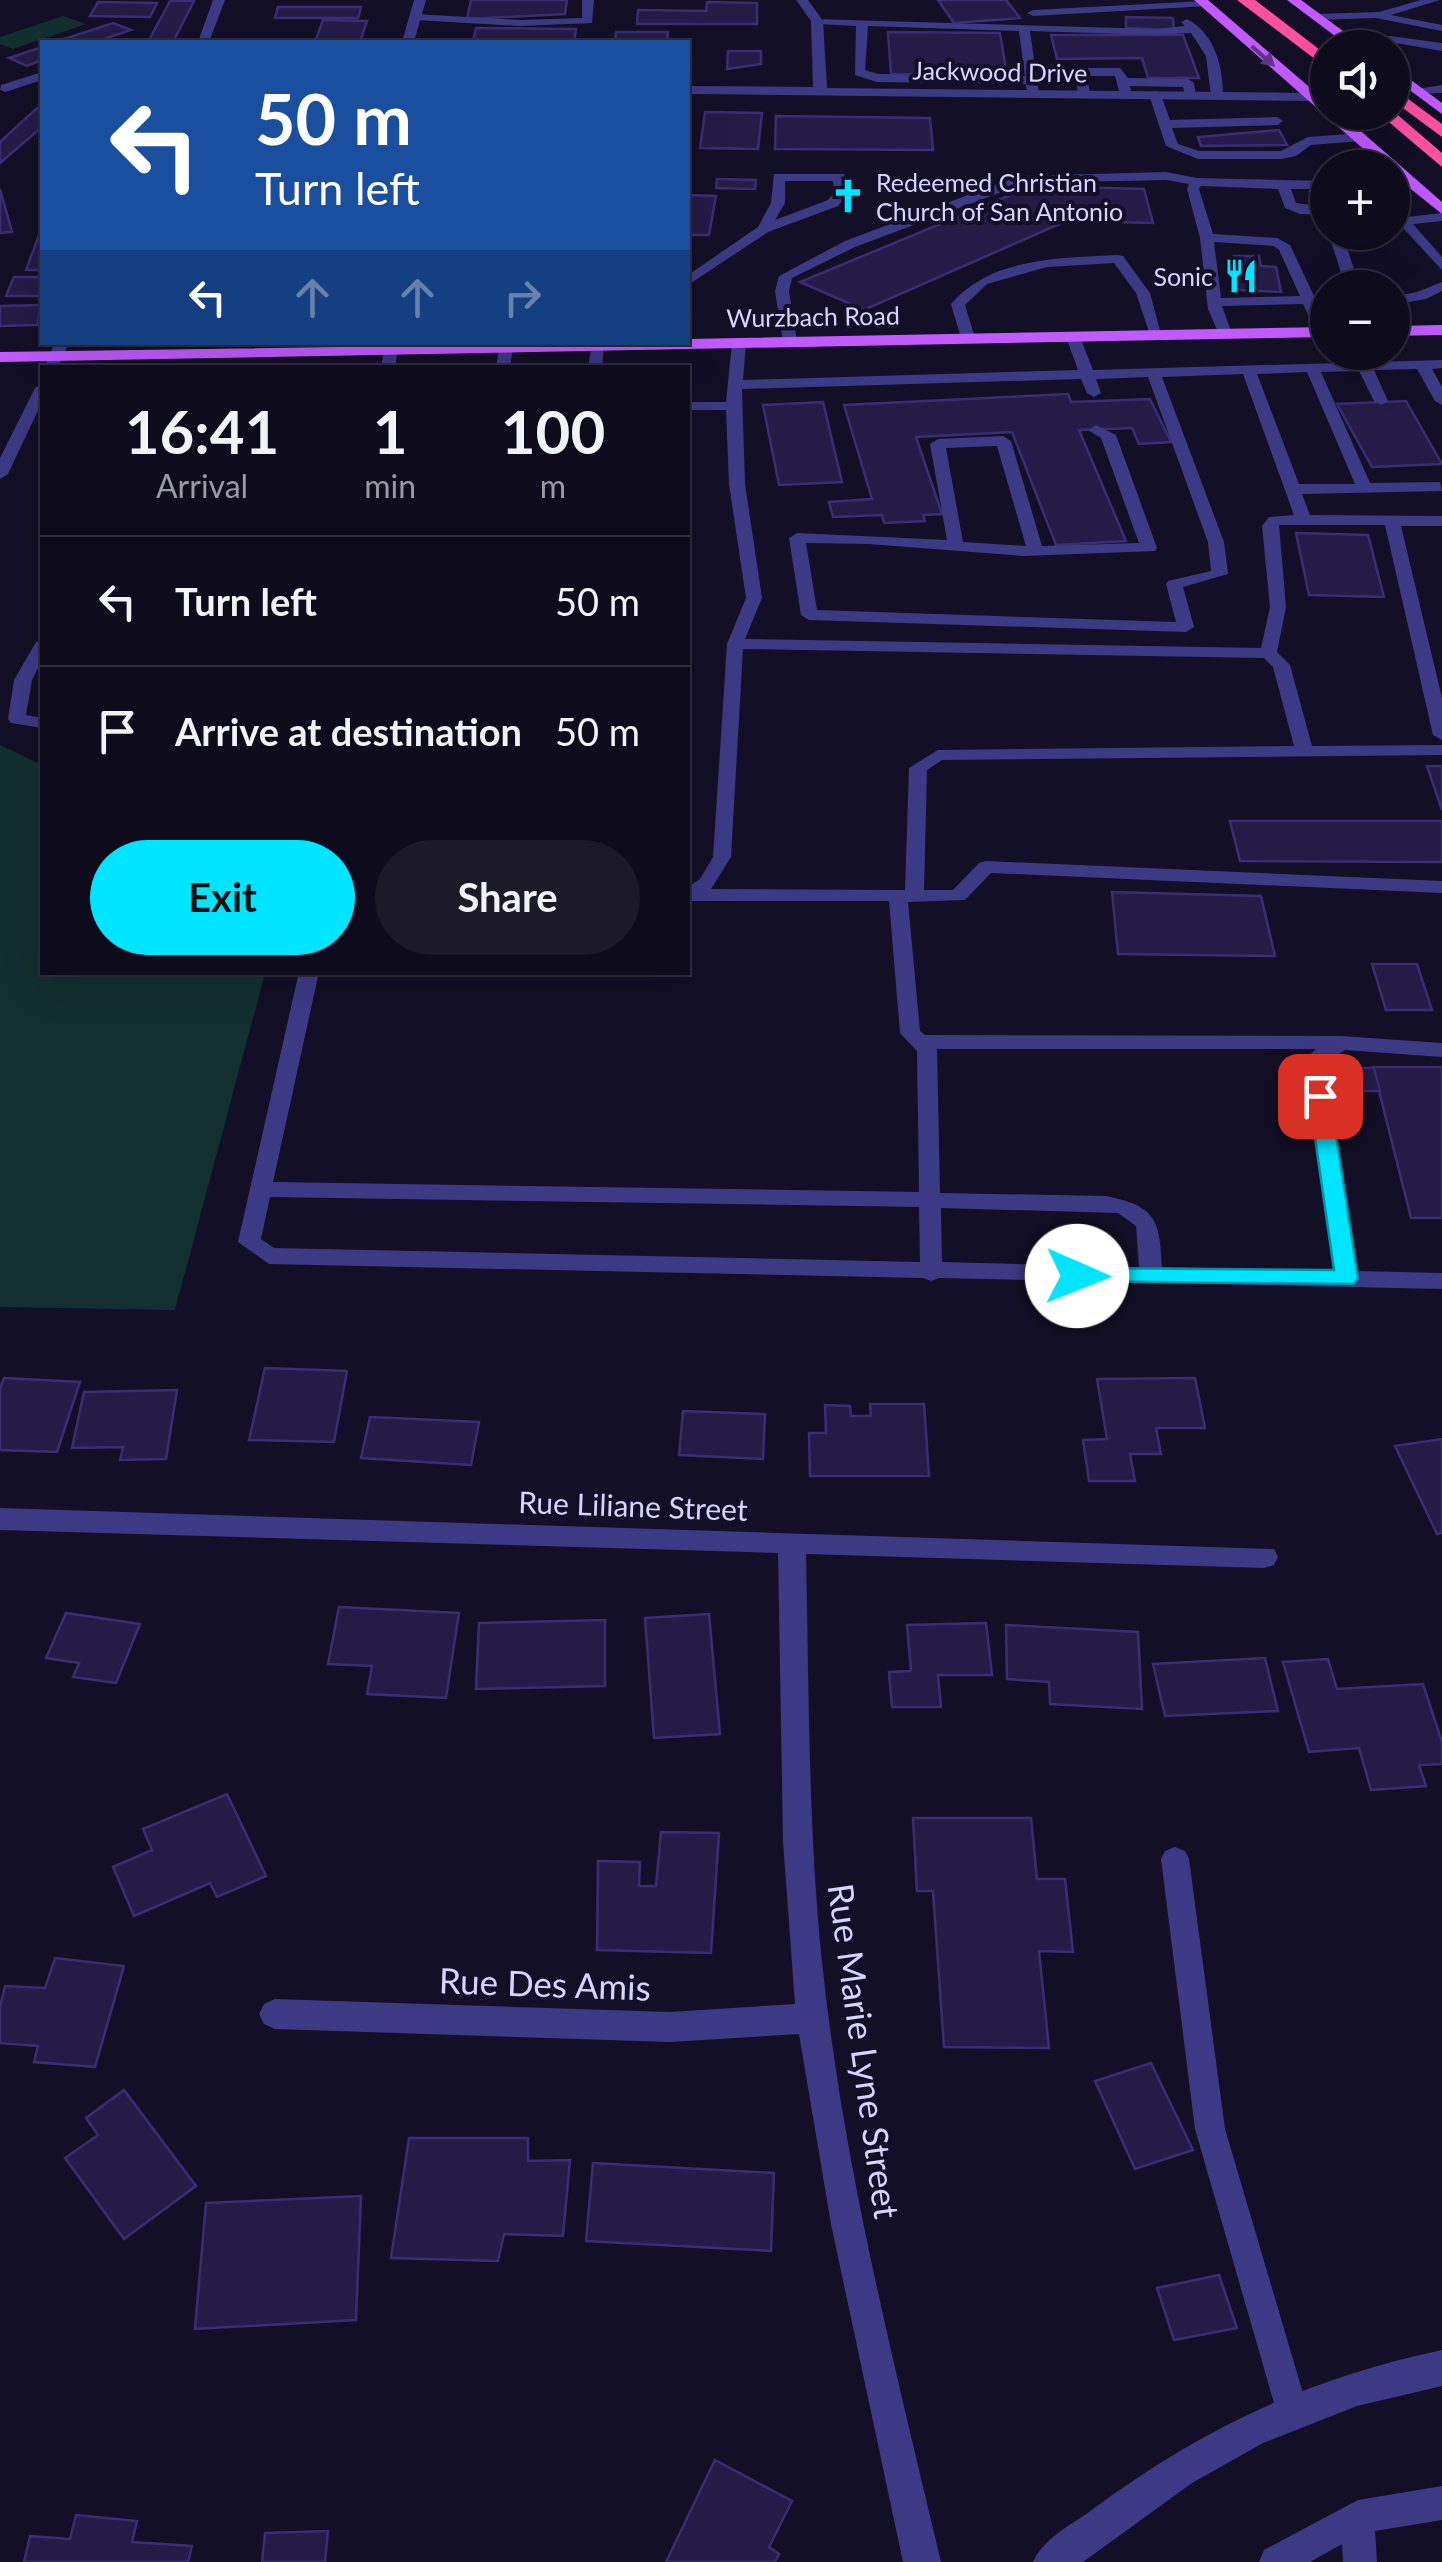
<!DOCTYPE html>
<html lang="en">
<head>
<meta charset="utf-8">
<style>
  :root { --surface:#0e0b1c; --page:#1c1929; --text:#f1f3f6; --muted:#9b9ba3; --line:#2e2b3b; --accent:#00e5ff }
  body { margin:0; font-family:Lato,sans-serif; background:var(--page); color:var(--text); height:100vh; display:flex; flex-direction:column; font-size:38px; white-space:nowrap }
  * { box-sizing:border-box; margin:0 }
  p { font-size:32px; color:var(--muted) }
  .icon { flex:none; width:55px; height:55px; fill:none; stroke:currentColor; stroke-width:2; stroke-linecap:round; stroke-linejoin:round }
  .map { position:relative; flex:1; overflow:hidden }
  .side { position:absolute; left:40px; top:365px; width:650px; height:610px; display:flex; flex-direction:column; background:var(--surface); border-radius:0px; box-shadow:0 10px 40px #0002,0 0 0 2px var(--line) }
  .side>* { flex:none }
  .hud { position:absolute; left:40px; top:40px; width:650px; height:305px; border-radius:0px; box-shadow:0 10px 40px #0002,0 0 0 2px var(--line); background:#1a4fa0; color:#fff; overflow:hidden }
  .fabs { position:absolute; left:1310px; top:30px; display:grid; gap:20px }
  .fabs a { display:grid; place-items:center; width:100px; height:100px; border-radius:50%; background:var(--surface); box-shadow:0 10px 40px #0002,0 0 0 2px var(--line); font-size:50px }
  .pin { position:absolute; display:grid; place-items:center; width:85px; height:85px; color:#fff; margin:-42px; border-radius:20px; box-shadow:0 5px 15px #0006 }
  .me { position:absolute; width:110px; margin:-55px; rotate:91deg; stroke-linejoin:round; filter:drop-shadow(0 0 8px #0008) }
  .turn { display:flex; align-items:center; gap:35px; height:210px; padding:0 50px; font-size:45px }
  .turn .icon { width:130px; height:130px; stroke-width:2.5 }
  .turn b { display:block; font-size:70px; line-height:85px }
  .lanes { display:flex; align-items:center; height:95px; padding:0 50px; background:#0003; justify-content:center; gap:50px; direction:ltr }
  .lanes .off { opacity:.35 }
  .eta { display:flex; justify-content:space-evenly; align-items:center; height:170px; text-align:center }
  .eta b { font-size:60px; font-weight:700; line-height:70px }
  .button { display:flex; gap:20px; margin-top:auto; padding:20px 50px }
  .button a { flex:1; height:115px; border-radius:60px; background:var(--accent); color:#111; font-size:40px; font-weight:700; line-height:115px; text-align:center }
  .button a+a { background:var(--page); color:var(--text) }
  ul { padding:0; list-style:none }
  li { display:flex; align-items:center; gap:30px; height:130px; padding:0 50px; border-top:2px solid var(--line) }
  li div { flex:1 }
  li b { display:block; font-size:38px }
  li em { font-style:normal }
  .map>svg:first-child { display:block }
  .green { fill:#12302f }
  .building { fill:#241b47; stroke:#3b2d73; stroke-width:2.5 }
  .lines { fill:none; stroke-linecap:round; stroke-linejoin:round }
  .service { fill:#3d3a85; fill-rule:evenodd }
  .minor { fill:#3d3a85; fill-rule:evenodd }
  .primary { fill:#c25bff; fill-rule:evenodd }
  .motorway { fill:#ff4fa3; fill-rule:evenodd }
  .oneway { fill:#623188 }
  .route { fill:#00e5ff; stroke:#0095a6; stroke-width:2.5 }
  .labels { text-anchor:middle; dominant-baseline:central; stroke-width:8; stroke-linejoin:round; paint-order:stroke }
  .far-street-label { font-size:25px; fill:#d9d4ff; stroke:#130f26 }
  .far-poi-label { font-size:25px; fill:#d9d4ff; stroke:#130f26; text-anchor:start }
  .street-label { font-size:30px; fill:#d9d4ff; stroke:#130f26 }
  .near-street-label { font-size:35px; fill:#d9d4ff; stroke:#130f26 }
</style>
</head>
<body>
<div class="map">
<svg width="1442" height="2562" viewBox="0 0 1442 2562">
  <rect width="100%" height="100%" fill="#130f26"/>
  <g class="green">
    <polygon points="63,16 86,24 13,49 0,44 0,37"/>
    <polygon points="0,745 42,765 42,972 265,973 175,1310 0,1307"/>
  </g>
  <g class="building">
    <polygon points="471,0 567,0 565,14 467,19"/>
    <polygon points="938,0 1006,0 1020,18 954,23"/>
    <polygon points="170,1 194,1 173,42 148,42"/>
    <polygon points="98,2 157,3 150,17 90,16"/>
    <polygon points="707,2 757,3 757,24 637,24 638,10 706,11"/>
    <polygon points="278,7 361,7 358,18 275,18"/>
    <polygon points="1126,17 1173,18 1174,30 1126,28"/>
    <polygon points="323,20 367,21 360,42 315,42"/>
    <polygon points="113,23 131,30 95,42 55,42"/>
    <polygon points="476,28 576,29 574,42 473,42"/>
    <polygon points="616,32 668,32 667,40 678,42 615,42"/>
    <polygon points="888,32 1000,33 1007,75 891,74"/>
    <polygon points="1051,35 1183,35 1199,78 1148,78 1142,58 1057,59"/>
    <polygon points="42,47 42,60 27,66 9,58"/>
    <polygon points="728,51 761,51 761,64 727,69"/>
    <polygon points="37,108 42,109 42,127 0,163 0,142"/>
    <polygon points="705,112 762,113 758,149 700,148"/>
    <polygon points="776,116 930,118 933,150 775,149"/>
    <polygon points="1279,130 1287,145 1201,146 1198,137"/>
    <polygon points="717,179 756,180 755,189 716,188"/>
    <polygon points="1032,186 1144,189 1153,223 1066,221 864,310 800,282"/>
    <polygon points="0,189 12,232 0,233"/>
    <polygon points="688,195 716,196 709,235 688,235"/>
    <polygon points="42,227 42,270 26,270"/>
    <polygon points="1234,256 1259,256 1261,266 1276,267 1281,292 1240,290"/>
    <polygon points="14,277 42,277 42,296 6,296"/>
    <polygon points="42,305 37,325 0,326 0,306"/>
    <polygon points="1068,394 1071,402 1150,399 1171,442 1139,444 1132,428 1079,430 1126,541 1056,545 1012,432 916,437 942,514 923,515 925,521 884,523 882,515 833,517 829,502 872,499 844,405"/>
    <polygon points="1406,401 1442,464 1372,467 1337,404"/>
    <polygon points="823,402 842,482 779,485 763,405"/>
    <polygon points="1296,533 1368,535 1384,597 1309,595"/>
    <polygon points="1427,766 1442,766 1442,810"/>
    <polygon points="1230,821 1442,821 1442,862 1240,861"/>
    <polygon points="1112,892 1261,896 1275,956 1118,954"/>
    <polygon points="1372,964 1417,964 1432,1010 1386,1010"/>
    <polygon points="1373,1067 1442,1067 1442,1218 1411,1218"/>
    <polygon points="1349,1068 1374,1068 1380,1091 1355,1091"/>
    <polygon points="265,1368 347,1371 334,1442 249,1440"/>
    <polygon points="4,1378 80,1382 57,1452 0,1450 0,1389"/>
    <polygon points="1195,1378 1205,1428 1156,1428 1161,1454 1130,1454 1135,1481 1089,1481 1083,1440 1107,1439 1097,1379"/>
    <polygon points="177,1390 166,1459 120,1460 123,1447 72,1448 84,1392"/>
    <polygon points="870,1404 924,1404 929,1476 810,1476 809,1433 826,1433 825,1405 850,1406 851,1416 871,1416"/>
    <polygon points="683,1411 765,1414 763,1459 679,1455"/>
    <polygon points="370,1417 479,1422 471,1465 361,1458"/>
    <polygon points="1442,1439 1442,1533 1437,1534 1395,1446"/>
    <polygon points="339,1607 459,1613 446,1698 367,1694 372,1666 328,1664"/>
    <polygon points="66,1613 140,1624 116,1683 73,1677 79,1663 46,1658"/>
    <polygon points="709,1614 720,1734 654,1738 645,1618"/>
    <polygon points="605,1620 605,1686 476,1689 479,1623"/>
    <polygon points="986,1623 992,1675 938,1675 941,1707 892,1707 889,1672 911,1671 907,1625"/>
    <polygon points="1006,1625 1138,1632 1142,1709 1050,1704 1049,1682 1007,1679"/>
    <polygon points="1265,1658 1278,1711 1165,1716 1153,1664"/>
    <polygon points="1328,1659 1337,1689 1423,1684 1442,1742 1442,1764 1419,1765 1426,1786 1371,1790 1359,1748 1309,1752 1283,1662"/>
    <polygon points="227,1794 266,1876 217,1897 210,1883 134,1916 113,1867 152,1850 143,1829"/>
    <polygon points="913,1818 1031,1818 1037,1879 1065,1879 1073,1952 1039,1951 1049,2048 944,2047 933,1891 917,1891"/>
    <polygon points="661,1832 719,1833 711,1953 597,1950 598,1861 640,1862 639,1886 656,1886"/>
    <polygon points="55,1958 124,1966 95,2067 34,2062 38,2046 0,2043 0,2007 5,1986 45,1988"/>
    <polygon points="1151,2063 1193,2150 1135,2169 1095,2081"/>
    <polygon points="124,2090 196,2186 124,2239 65,2158 98,2135 86,2118"/>
    <polygon points="409,2138 528,2138 528,2161 570,2160 563,2236 504,2234 498,2261 391,2258"/>
    <polygon points="593,2163 774,2173 771,2251 586,2241"/>
    <polygon points="361,2196 356,2320 195,2329 206,2203"/>
    <polygon points="1219,2275 1237,2328 1174,2340 1157,2288"/>
    <polygon points="715,2460 792,2501 769,2547 779,2554 775,2562 666,2562"/>
    <polygon points="76,2515 137,2521 132,2542 192,2546 188,2562 24,2562 30,2536 70,2539"/>
    <polygon points="328,2531 325,2562 262,2562 265,2533"/>
  </g>
  <g class="lines">
    <g class="service">
      <polygon points="213,0 225,0 209,42 198,42"/>
      <polygon points="582,0 594,0 592,23 521,26 415,20 409,17 415,14 521,20 582,18"/>
      <polygon points="1421,0 1440,0 1391,15 1442,25 1442,31 1376,18 1317,20 1311,17 1317,14 1379,12"/>
      <polygon points="1204,1 1208,6 1033,16 1027,13 1033,10"/>
      <path d="M813,19L1156,29L1185,26L1181,22L1187,19C1215,34 1223,66 1223,96L1217,100L1211,96L1206,56L1191,33L1156,35L1030,31L1039,94L1033,98L1027,94L1026,84L877,82L855,75L856,26L817,24ZM868,26L1019,31L1025,76L878,74L865,70Z"/>
      <polygon points="1390,36 1442,43 1442,51 1390,42 1354,47 1348,43"/>
      <polygon points="1081,68 1120,68 1128,78 1188,79 1194,83 1196,96 1186,99 1183,87 1130,86 1132,95 1126,99 1120,95 1115,76 1087,76 1090,94 1084,98 1078,94 1075,72"/>
      <polygon points="42,72 42,80 5,92 0,90 1,85"/>
      <polygon points="1442,85 1442,93 1417,94 1411,90"/>
      <polygon points="1155,91 1161,95 1170,120 1277,117 1283,121 1277,125 1172,128 1178,144 1199,151 1281,151 1308,137 1361,133 1367,137 1361,141 1311,145 1296,156 1281,159 1198,159 1166,146 1149,95"/>
      <path d="M1166,172L1197,178L1328,181V189H1291L1296,203L1328,207V215L1300,214L1285,208L1278,189L1201,186L1199,189L1213,234L1277,238L1290,245L1328,326V335H1318L1303,304L1222,306L1232,334L1220,337L1208,309L1200,238L1187,189L1189,184L1166,180L1026,183L855,247L792,278L789,291L797,342L790,346L783,342L775,291L779,276L845,241L1019,176ZM1214,242L1274,246L1279,250L1300,296L1221,298Z"/>
      <path d="M774,174H844L848,194L838,206L768,232L688,285V275L758,227L771,203ZM785,181H833L834,193L828,200L775,220L785,203Z"/>
      <polygon points="1413,179 1418,180 1418,186 1392,189 1392,181"/>
      <polygon points="1392,208 1400,208 1407,217 1442,213 1442,221 1413,224 1442,257 1442,270 1392,216"/>
      <polygon points="1328,232 1342,232 1360,288 1346,288"/>
      <path d="M1118,255L1123,256L1150,293L1162,338L1150,335L1136,293L1114,263L1047,267L987,284L965,305L975,338L968,342L961,338L951,304C992,257 1060,258 1118,255Z"/>
      <polygon points="1442,282 1442,291 1426,299 1392,305 1392,297 1417,292"/>
      <path d="M1073,333L1080,337L1093,370L1442,360V368L1432,369L1442,387V405L1435,401L1417,369L1374,370L1388,401L1381,405L1374,401L1359,371L1321,372L1370,483L1440,482L1442,491L1302,494L1310,515L1442,516V526H1401L1442,698V740L1433,735L1385,525H1279L1286,607L1277,652L1290,665L1312,746L1442,745V755L942,760L927,770L924,890H953L979,863L986,861L1442,881V893L991,873L965,900L908,902L920,1031L925,1035L1341,1036L1442,1043V1057L1345,1050L1325,1063L1356,1271L1442,1273V1289L939,1278L931,1281L923,1278L269,1264L238,1242L299,972H319L273,1182L919,1192L917,1051L900,1033L889,901H688V887L700,879L713,857L727,644L746,598L729,484L726,410H688V402H726L732,343L739,339L746,343L743,380L1078,370L1066,337ZM1307,372L1355,484H1299L1257,374ZM1243,374L1294,515L1269,517L1262,526L1270,607L1261,648L745,639L762,598L745,484L742,389L1081,379L1087,393L1094,397L1101,393L1096,379L1148,377L1208,542L1211,571L1168,581L1166,584L1176,622L817,610L806,543L869,544L1023,556L1155,551L1157,548L1116,435L1096,425L1088,430L1101,438L1139,543L1042,546L1011,441L1003,436L938,439L930,444L947,540L797,533L789,538L801,615L809,620L1186,632L1194,627L1183,587L1228,574L1224,542L1162,377ZM997,446L1026,546L963,542L946,448ZM743,649L1264,658L1273,667L1294,746L938,750L909,768L905,890L711,889L731,857ZM937,1049H1316L1304,1060L1334,1271L1162,1267C1160,1219 1155,1206 1106,1196L940,1193ZM270,1197L919,1207L920,1262L274,1248L261,1239ZM941,1208L1118,1213L1136,1226L1139,1267L942,1262Z"/>
      <polygon points="55,342 69,342 58,368 44,368"/>
      <polygon points="385,342 399,342 395,368 381,368"/>
      <polygon points="592,342 604,345 602,368 588,368"/>
      <polygon points="506,343 513,347 510,368 496,368 499,347"/>
      <polygon points="42,384 42,402 8,474 0,479 0,458 35,388"/>
      <polygon points="42,641 42,660 32,680 26,715 42,718 42,728 11,723 8,719 14,680 36,642"/>
      <polygon points="1175,1847 1185,1851 1189,1859 1225,2129 1308,2410 1303,2421 1292,2426 1281,2421 1276,2410 1195,2129 1161,1859 1165,1851"/>
      <polygon points="1442,2486 1442,2520 1375,2531 1377,2562 1343,2562 1342,2544 1310,2562 1259,2562 1264,2550 1358,2500"/>
    </g>
    <g class="minor">
      <polygon points="414,0 426,0 414,42 402,42"/>
      <polygon points="796,0 808,0 823,21 827,88 1311,93 1318,97 1311,101 688,94 688,86 813,87 811,21"/>
      <path d="M0,1508L1274,1549L1278,1557L1274,1565L1264,1568L806,1554C809,1690 808,1826 822,1962C843,2164 894,2364 941,2562H903L831,2224L799,2034L670,2042L275,2029L264,2024L259,2014L264,2004L275,1999L670,2012L795,2004L783,1841L778,1553L0,1530Z"/>
      <path d="M1442,2350V2386L1357,2406L1263,2443L1192,2483L1083,2562H1033C1043,2539 1069,2526 1089,2512C1200,2429 1306,2379 1442,2350Z"/>
    </g>
    <g class="primary">
      <polygon points="1194,0 1208,0 1328,103 1328,112 1339,112 1442,202 1442,214 1392,174 1392,168 1385,168"/>
      <polygon points="1287,0 1301,0 1366,48 1351,48"/>
      <polygon points="1392,66 1442,103 1442,114 1392,77"/>
      <polygon points="1442,325 1442,335 1392,336 1392,326"/>
      <polygon points="1328,327 1328,337 0,362 0,352 688,342 688,339"/>
    </g>
    <g class="motorway">
      <polygon points="1237,0 1255,0 1328,56 1328,69"/>
      <polygon points="1392,87 1442,124 1442,137 1392,100"/>
      <polygon points="1392,110 1442,153 1442,167 1377,112"/>
    </g>
  </g>
  <defs><path id="oneway-solid" d="M-6-.8H1V-3.2L6.5 0L1 3.2V.8H-6Z" transform="scale(2.5)"/></defs>
  <use class="oneway" href="#oneway-solid" transform="translate(1263 56) rotate(41)"/>
  <polygon class="route" points="1320,1089 1330,1096 1358,1278 1354,1284 1069,1281 1066,1276 1069,1270 1077,1268 1334,1270 1309,1096"/>
  <defs>
    <g id="church-bare" transform="scale(2.7)"><path d="M-1.2-6h2.4v3.5h3.3v2.4h-3.3V6h-2.4V-.1h-3.3v-2.4h3.3Z" fill="#00e5ff" stroke="#130f26" stroke-width="2.5" paint-order="stroke"/></g>
    <g id="restaurant-bare" transform="scale(2.7)"><path d="M-5-6h1v4h1v-4h1v4h1v-4h1v5L-1.5 .5V6h-2V.5L-5-1ZM5-6V6H3V1.5H1.5Q1.5-4 5-6Z" fill="#00e5ff" stroke="#130f26" stroke-width="2.5" paint-order="stroke"/></g>
  </defs>
  <g fill-rule="evenodd">
    <use href="#church-bare" x="848" y="196"/>
    <use href="#restaurant-bare" x="1241" y="276"/>
  </g>
  <g class="labels">
    <g class="far-street-label">
      <text transform="translate(1000 71) rotate(1)">Jackwood Drive</text>
      <text transform="translate(813 316) rotate(-1)">Wurzbach Road</text>
    </g>
    <g class="far-poi-label">
      <text x="876" y="182">Redeemed Christian<tspan x="876" dy="29">Church of San Antonio</tspan></text>
      <text x="1213" y="276" text-anchor="end">Sonic</text>
    </g>
    <g class="street-label">
      <text transform="translate(633 1505) rotate(2)">Rue Liliane Street</text>
    </g>
    <g class="near-street-label">
      <text transform="translate(545 1983) rotate(2)">Rue Des Amis</text>
      <text transform="translate(865 2051) rotate(82)">Rue Marie Lyne Street</text>
    </g>
  </g>
</svg>
<div class="fabs">
<a><svg class="icon" aria-label="sound" viewBox="0 0 24 24"><path d="M4 9h4l5-4v14l-5-4H4zM17 9q2 3 0 6"/></svg></a>
<a>+</a>
<a>−</a>
</div>
<div class="pin" style="left:1320px;top:1096px;background:#d93025"><svg class="icon" aria-label="arrive" viewBox="0 0 24 24"><path d="M6 21V4h12l-3 4 3 4H6"/></svg></div>
<svg class="me" style="left:1077px;top:1276px" viewBox="-20 -20 40 40"><circle r="19" fill="#fff"/><path d="M0-13L10 11 0 6-10 11z" fill="#00e5ff"/></svg>
<div class="hud">
<div class="turn"><svg class="icon" aria-label="left" viewBox="0 0 24 24"><path d="M17 20v-9H6M10 6l-5 5 5 5"/></svg><div><b>50 m</b>Turn left</div></div>
<div class="lanes"><svg class="icon" aria-label="left" viewBox="0 0 24 24"><path d="M17 20v-9H6M10 6l-5 5 5 5"/></svg><svg class="icon off" aria-label="ahead" viewBox="0 0 24 24"><path d="M12 20V5M6 11l6-6 6 6"/></svg><svg class="icon off" aria-label="ahead" viewBox="0 0 24 24"><path d="M12 20V5M6 11l6-6 6 6"/></svg><svg class="icon off" aria-label="right" viewBox="0 0 24 24"><path d="M7 20v-9h11M14 6l5 5-5 5"/></svg></div>
</div>
<section class="side">
<div class="eta">
<div><b>16:41</b><p>Arrival</p></div>
<div><b>1</b><p>min</p></div>
<div><b>100</b><p>m</p></div>
</div>
<ul>
<li><svg class="icon" aria-label="left" viewBox="0 0 24 24"><path d="M17 20v-9H6M10 6l-5 5 5 5"/></svg><div><b>Turn left</b></div><em>50 m</em></li>
<li><svg class="icon" aria-label="arrive" viewBox="0 0 24 24"><path d="M6 21V4h12l-3 4 3 4H6"/></svg><div><b>Arrive at destination</b></div><em>50 m</em></li>
</ul>
<div class="button"><a>Exit</a><a>Share</a></div>
</section>
</div>
</body>
</html>
